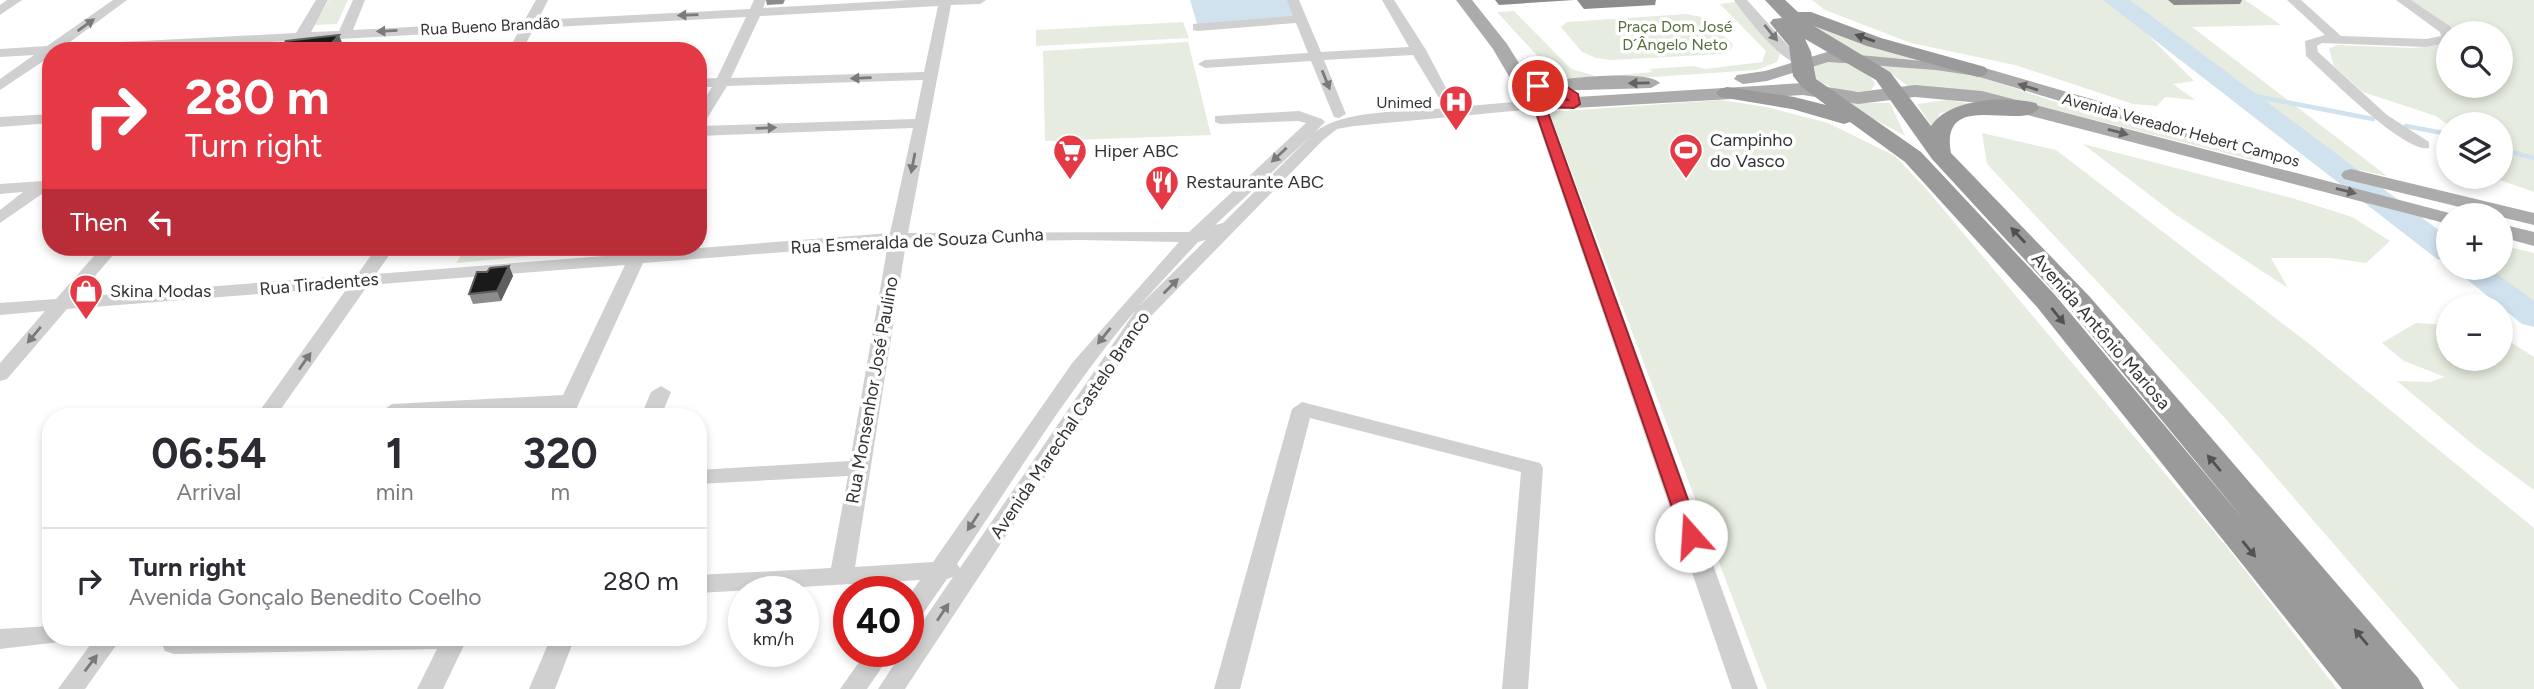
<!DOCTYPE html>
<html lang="en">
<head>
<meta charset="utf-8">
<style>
  :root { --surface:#fff; --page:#f7f7f7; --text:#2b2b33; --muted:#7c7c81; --line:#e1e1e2 }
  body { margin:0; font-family:Figtree,sans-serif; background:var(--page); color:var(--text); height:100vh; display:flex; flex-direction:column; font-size:26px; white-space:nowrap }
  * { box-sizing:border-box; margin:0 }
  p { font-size:23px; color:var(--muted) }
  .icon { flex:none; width:38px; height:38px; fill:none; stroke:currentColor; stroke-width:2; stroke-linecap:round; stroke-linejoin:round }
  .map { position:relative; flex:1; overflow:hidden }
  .sheet { position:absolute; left:42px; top:408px; width:665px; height:238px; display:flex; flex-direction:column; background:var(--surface); border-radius:28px; box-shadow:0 4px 10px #0003 }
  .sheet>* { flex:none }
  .hud { position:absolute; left:42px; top:42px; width:665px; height:214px; border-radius:28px; box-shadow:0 4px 10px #0003; background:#e63946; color:#fff; overflow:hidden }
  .tools { position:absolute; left:2436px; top:21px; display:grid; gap:14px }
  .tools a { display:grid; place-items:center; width:77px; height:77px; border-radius:50%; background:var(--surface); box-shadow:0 4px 10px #0003; font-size:35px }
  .speed { position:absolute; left:728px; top:576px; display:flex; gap:14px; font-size:35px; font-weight:700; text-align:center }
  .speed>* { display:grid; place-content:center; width:91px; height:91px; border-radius:50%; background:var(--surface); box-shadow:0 4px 10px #0003; line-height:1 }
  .speed small { font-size:18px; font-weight:400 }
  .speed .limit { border:10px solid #d22; background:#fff; color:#111 }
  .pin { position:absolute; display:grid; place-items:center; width:60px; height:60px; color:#fff; margin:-30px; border:4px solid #fff; border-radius:50%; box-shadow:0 2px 7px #0007 }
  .me { position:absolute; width:77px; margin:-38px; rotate:341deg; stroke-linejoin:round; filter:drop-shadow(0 0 5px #0008) }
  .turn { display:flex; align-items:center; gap:24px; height:147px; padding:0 28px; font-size:32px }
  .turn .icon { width:91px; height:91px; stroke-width:2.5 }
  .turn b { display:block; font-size:49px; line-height:60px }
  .then { display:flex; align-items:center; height:66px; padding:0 28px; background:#0003; gap:14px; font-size:26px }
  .eta { display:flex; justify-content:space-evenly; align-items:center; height:119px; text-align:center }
  .eta b { font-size:42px; font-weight:700; line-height:49px }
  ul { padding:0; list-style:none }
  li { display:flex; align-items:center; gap:21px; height:105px; padding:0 28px; border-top:2px solid var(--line) }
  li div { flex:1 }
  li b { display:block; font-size:26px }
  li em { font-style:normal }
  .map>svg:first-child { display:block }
  .green { fill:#e6ecdf }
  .water { fill:#cfe2ee }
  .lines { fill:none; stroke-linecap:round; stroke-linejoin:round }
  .stream { stroke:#cfe2ee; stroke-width:4.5 }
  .river { fill:#cfe2ee; fill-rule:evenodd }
  .minor { fill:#d0d0d0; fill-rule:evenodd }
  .major { fill:#ababab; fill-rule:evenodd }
  .highway { fill:#9a9a9a; fill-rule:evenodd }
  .wall { fill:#8c8c8c }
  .shaded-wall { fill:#5f5f5f }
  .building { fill:#1a1a1a; stroke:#5f5f5f; stroke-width:2 }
  .oneway { fill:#7a7a7a }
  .oneway2 { fill:#525252 }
  .oneway3 { fill:#636363 }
  .route { fill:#e63946; stroke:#96252e; stroke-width:2 }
  .labels { text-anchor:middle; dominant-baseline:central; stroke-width:7; stroke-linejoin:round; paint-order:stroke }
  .far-street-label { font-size:16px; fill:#333; stroke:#fff }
  .far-park-label { font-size:16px; fill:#56703f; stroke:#fff }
  .far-poi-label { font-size:16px; fill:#333; stroke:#fff; text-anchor:end }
  .poi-label { font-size:18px; fill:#333; stroke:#fff; text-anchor:start }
  .street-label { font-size:18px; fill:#333; stroke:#fff }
</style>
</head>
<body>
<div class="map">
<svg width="2534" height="689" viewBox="0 0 2534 689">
  <rect width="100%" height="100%" fill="#fff"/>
  <g class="green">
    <polygon points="329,0 348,0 337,24 314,25"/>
    <polygon points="1812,0 2104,0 2137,24 2194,81 2173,84 2195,100 2165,97 2157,106 2133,104 2015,65 1911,43 1825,10"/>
    <polygon points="2126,0 2245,0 2281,25 2192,27 2387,176 2344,167 2211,62"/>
    <polygon points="2410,0 2534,0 2534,192 2492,177 2501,177 2501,124 2448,125 2436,116 2363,92 2334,66 2329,49 2337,45 2413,48 2448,44 2448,86 2501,86 2501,33 2455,33"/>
    <polygon points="1736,2 1780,53 1777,62 1756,70 1579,82 1554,74 1497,12 1514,11 1571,69 1599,77 1652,72 1650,69 1694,66 1705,69 1762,62 1766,51 1720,4"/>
    <polygon points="1687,14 1701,17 1733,44 1731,49 1722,54 1611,60 1596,58 1582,52 1561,27 1567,22"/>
    <polygon points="1793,15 1860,43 1922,60 1858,56"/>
    <polygon points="1183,22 1189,38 1036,46 1036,30"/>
    <polygon points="1188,42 1211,135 1045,141 1043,51"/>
    <path d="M1821,61C1841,62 1865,64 1875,84L1871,90C1847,94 1831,90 1812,76L1813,64Z"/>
    <polygon points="1877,63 1969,73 2077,109 2253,157 2253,160 1996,95 1909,87"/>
    <polygon points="1721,100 1766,107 1828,123 1895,156 1927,190 2226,546 2337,689 1767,689 1549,112"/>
    <polygon points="1947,100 1980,105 1940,113 1933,128 1917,104"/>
    <polygon points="1844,103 1890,103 1905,136 1900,133"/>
    <polygon points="1982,133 2056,150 2312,346 2534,528 2534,689 2459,689 2224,417 1987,164"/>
    <polygon points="2083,144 2292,198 2352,217 2390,241 2366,263 2331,258 2271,258 2288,288 2176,215"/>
    <polygon points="2501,245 2534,253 2534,308 2482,268 2501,268"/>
    <polygon points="467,247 625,247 456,263"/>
    <polygon points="2416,323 2448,325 2448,359 2501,359 2501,336 2534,357 2534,490 2476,447 2397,381 2430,382 2445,377 2404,361 2382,343"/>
  </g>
  <polygon class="water" points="1190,0 1293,0 1301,19 1198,27"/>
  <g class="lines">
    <g class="stream">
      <polyline points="2234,92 2373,119"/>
      <polyline points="2406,126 2443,133"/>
      <polyline points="2501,149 2534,158"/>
    </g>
    <g class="river">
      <polygon points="2103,0 2130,0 2448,237 2448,261 2437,259"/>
      <polygon points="2453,268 2489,268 2534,301 2534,327 2522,324"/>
    </g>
    <g class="minor">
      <polygon points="7,0 22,0 0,15 0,5"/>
      <path d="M113,0H127L66,45L296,33L316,0H328L311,32L339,31L353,0H365L353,30L524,21L536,0H548L538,20L750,9L754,0H766L763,8L908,0H986L980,4L951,5L908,233L1189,232L1306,123L1298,121L1220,124L1215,122V116L1299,111L1322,119L1325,122L1315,132C1345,109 1407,112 1445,108L1413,55L1324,60L1346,114L1339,118L1334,117L1311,61L1205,68L1198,64L1205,60L1308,53L1296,23L1198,31L1193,30V24L1293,16L1287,0H1299L1321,52L1409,47L1382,0H1394L1426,50L1456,107L1539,100L1546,104L1758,689H1732L1533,109L1354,126L1337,129L1323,140L1150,317L905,689H878L903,651H908V643L953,577L947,579L917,622L908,624V597L920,580L698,593V575L831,568L848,476L698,484V470L850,461L888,244L643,263L573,416H553L556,408L411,416H388L382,411L392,404L563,395L625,265L368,285L276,416H256L348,287L67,309L7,379L0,381V363L45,311L0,315V303L56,299L102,247H120L77,297L357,275L377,247H395L376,274L630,254L634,247H648V252L890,233L913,128L698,136V109L712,87H698V79L717,78L746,17L534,28L522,51H508L520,29L304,41L295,51H280L288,41L118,51H51V56L0,90V79L34,55L0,57V49L47,46ZM938,6L924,72L731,78L760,16ZM923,80L915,119L699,126L703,125L727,86ZM1311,136L1223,223L1215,225ZM1081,240L1179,242L1073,362L933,562L855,567L906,243ZM1206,240L1138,307L1198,242ZM1135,311L1134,313L960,568L957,564C1015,478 1068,390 1135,311Z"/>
      <path d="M1734,0H1747L1791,49L1808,60V66C1786,70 1746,17 1734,0Z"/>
      <path d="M2287,0H2301L2341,36L2426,39L2441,36L2440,32L2396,0H2411L2451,27L2453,33H2448V43L2426,47L2322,43L2317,46L2318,52L2387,115L2429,142V148C2405,154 2326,74 2306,56L2305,41L2325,35Z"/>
      <polygon points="51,114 51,123 0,127 0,117"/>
      <polygon points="43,181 49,183 49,189 0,223 0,210 23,192 0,194 0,184"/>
      <polygon points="661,386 671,392 661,416 641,416 651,392"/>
      <polygon points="1302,402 1540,463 1543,468 1528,689 1502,689 1521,472 1310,418 1240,689 1214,689 1292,409"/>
      <polygon points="51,626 51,637 62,637 60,642 0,649 0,629"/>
      <polygon points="96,637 122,637 85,689 58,689"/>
      <polygon points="166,637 467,637 467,639 443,689 417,689 437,649 174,654 165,651 162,644"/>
      <polygon points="551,637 575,637 555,689 529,689"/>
      <polygon points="867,651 893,651 867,689 840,689"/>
    </g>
    <g class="major">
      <path d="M1456,0H1472L1507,44L1532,84C1553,79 1647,68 1660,83L1651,88L1549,91L1538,95L1544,99L1803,83L1858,92L1915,85L1982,91L2457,215H2448V224L1981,103L1915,97L1858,104L1803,95L1539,110L1524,102L1493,49Z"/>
      <polygon points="1827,52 1978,66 2191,128 2194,132 2184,138 1976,76 1936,70 1828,62 1767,81 1743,84 1734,79 1737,75 1765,71"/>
      <polygon points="2351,169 2534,213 2534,225 2344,179 2341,175 2344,171"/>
      <polygon points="2501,224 2534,232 2534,246 2501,237"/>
    </g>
    <path class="highway" d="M1765,0H1785L1798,12H1811L1881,38L1985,67L1988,71L1985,75L1978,77L1867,46L1814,26L1890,72L1931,126C1950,98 2005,96 2036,103L2039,108C2022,132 1939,88 1951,153L2090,297L2418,678L2424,689H2342L2037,307L1905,162L1850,122L1844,124L1792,109L1720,97L1716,93L1720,89L1727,87L1794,97L1826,105L1802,87L1793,76L1789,46L1770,23L1773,19L1782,18ZM1805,39L1876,80L1932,159L2070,309L2245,521L2055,295L1921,152L1816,79L1811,52Z"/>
  </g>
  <g class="wall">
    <polygon points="766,0 785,0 783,4 767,5"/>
    <polygon points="1495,0 1574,0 1499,5"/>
    <polygon points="1577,0 1656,0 1655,5 1584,9"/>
    <polygon points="2168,0 2242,0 2240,4 2174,5"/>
    <polygon points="509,266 513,276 501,301 473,304 469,294 487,272"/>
  </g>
  <g class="shaded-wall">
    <polygon points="339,35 344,48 342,51 325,51"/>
    <polygon points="509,266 513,276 501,301 497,291"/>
  </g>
  <g class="building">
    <polygon points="339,35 325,51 278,51 286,41"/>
    <polygon points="509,266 497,291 469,294 477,272 487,272 490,268"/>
  </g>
  <defs><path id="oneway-solid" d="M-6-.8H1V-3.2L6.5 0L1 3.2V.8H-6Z" transform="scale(1.75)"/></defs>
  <g class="oneway">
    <use href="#oneway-solid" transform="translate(688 15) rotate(178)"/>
    <use href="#oneway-solid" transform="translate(86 25) rotate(-36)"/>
    <use href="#oneway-solid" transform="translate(387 31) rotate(177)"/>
    <use href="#oneway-solid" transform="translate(1771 33) rotate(51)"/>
    <use href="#oneway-solid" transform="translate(861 78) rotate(178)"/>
    <use href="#oneway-solid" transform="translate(1326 80) rotate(68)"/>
    <use href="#oneway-solid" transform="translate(766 128) rotate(-2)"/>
    <use href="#oneway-solid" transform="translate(1279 155) rotate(137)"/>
    <use href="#oneway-solid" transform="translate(913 163) rotate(101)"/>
    <use href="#oneway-solid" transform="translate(1171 286) rotate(-45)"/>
    <use href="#oneway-solid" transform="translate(34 335) rotate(130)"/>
    <use href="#oneway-solid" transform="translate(1104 336) rotate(129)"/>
    <use href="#oneway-solid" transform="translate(305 361) rotate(-55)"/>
    <use href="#oneway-solid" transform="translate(973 522) rotate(123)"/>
    <use href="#oneway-solid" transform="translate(943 612) rotate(-56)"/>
    <use href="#oneway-solid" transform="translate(91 663) rotate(-53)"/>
  </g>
  <g class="oneway2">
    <use href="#oneway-solid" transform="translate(1865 38) rotate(-161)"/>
    <use href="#oneway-solid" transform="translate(2018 235) rotate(-133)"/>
    <use href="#oneway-solid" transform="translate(2058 316) rotate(51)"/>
    <use href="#oneway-solid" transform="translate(2214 463) rotate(-130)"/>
    <use href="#oneway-solid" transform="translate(2249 549) rotate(51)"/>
    <use href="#oneway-solid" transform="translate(2361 637) rotate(-130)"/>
  </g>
  <g class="oneway3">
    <use href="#oneway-solid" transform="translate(1639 83) rotate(179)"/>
    <use href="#oneway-solid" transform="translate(2028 87) rotate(-163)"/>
    <use href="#oneway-solid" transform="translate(2118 132) rotate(15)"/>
    <use href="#oneway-solid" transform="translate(2346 191) rotate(14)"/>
  </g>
  <polygon class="route" points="1558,81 1578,94 1580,104 1574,108 1546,107 1701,536 1698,541 1685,541 1682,536 1533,104 1539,100 1568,100 1556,89 1538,90 1532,86"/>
  <defs>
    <g id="hospital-pin" transform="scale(1.75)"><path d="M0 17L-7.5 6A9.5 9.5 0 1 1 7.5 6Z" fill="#e63946" stroke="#fff"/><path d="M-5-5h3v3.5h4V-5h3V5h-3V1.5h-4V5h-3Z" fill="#fff"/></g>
    <g id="stadium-pin" transform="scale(1.75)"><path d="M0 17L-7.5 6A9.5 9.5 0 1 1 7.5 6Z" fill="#e63946" stroke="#fff"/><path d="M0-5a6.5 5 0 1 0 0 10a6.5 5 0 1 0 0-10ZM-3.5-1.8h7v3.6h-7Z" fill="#fff"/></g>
    <g id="supermarket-pin" transform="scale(1.75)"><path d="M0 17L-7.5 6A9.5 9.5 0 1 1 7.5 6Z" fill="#e63946" stroke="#fff"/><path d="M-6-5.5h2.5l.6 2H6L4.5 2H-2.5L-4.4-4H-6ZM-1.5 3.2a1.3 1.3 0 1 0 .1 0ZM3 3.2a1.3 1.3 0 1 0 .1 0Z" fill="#fff"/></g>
    <g id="restaurant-pin" transform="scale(1.75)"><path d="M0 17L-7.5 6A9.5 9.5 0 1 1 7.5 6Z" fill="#e63946" stroke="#fff"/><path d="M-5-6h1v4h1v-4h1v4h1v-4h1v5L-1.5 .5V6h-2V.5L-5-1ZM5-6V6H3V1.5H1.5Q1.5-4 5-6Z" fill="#fff"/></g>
    <g id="shop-pin" transform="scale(1.75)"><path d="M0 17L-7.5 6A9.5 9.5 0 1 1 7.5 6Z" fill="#e63946" stroke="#fff"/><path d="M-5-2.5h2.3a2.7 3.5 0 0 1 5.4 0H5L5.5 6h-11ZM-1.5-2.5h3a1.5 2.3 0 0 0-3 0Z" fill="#fff"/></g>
  </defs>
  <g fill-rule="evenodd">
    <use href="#hospital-pin" x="1456" y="102"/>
    <use href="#stadium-pin" x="1686" y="150"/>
    <use href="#supermarket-pin" x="1070" y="151"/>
    <use href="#restaurant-pin" x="1162" y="182"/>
    <use href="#shop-pin" x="86" y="291"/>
  </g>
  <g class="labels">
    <g class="far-street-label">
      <text transform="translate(490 26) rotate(-3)">Rua Bueno Brandão</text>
      <text transform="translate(2181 130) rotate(15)">Avenida Vereador Hebert Campos</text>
    </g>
    <g class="far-park-label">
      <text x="1675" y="26">Praça Dom José<tspan x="1675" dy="18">D´Ângelo Neto</tspan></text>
    </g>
    <g class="far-poi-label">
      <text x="1432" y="102">Unimed</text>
    </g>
    <g class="poi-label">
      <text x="1710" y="140">Campinho<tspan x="1710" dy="21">do Vasco</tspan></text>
      <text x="1094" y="151">Hiper ABC</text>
      <text x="1186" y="182">Restaurante ABC</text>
      <text x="110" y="291">Skina Modas</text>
    </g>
    <g class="street-label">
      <text transform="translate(917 241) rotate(-3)">Rua Esmeralda de Souza Cunha</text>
      <text transform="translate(319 284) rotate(-5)">Rua Tiradentes</text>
      <text transform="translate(2101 331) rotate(49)">Avenida Antônio Mariosa</text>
      <text transform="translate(872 390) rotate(-80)">Rua Monsenhor José Paulino</text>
      <text transform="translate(1070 425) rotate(-56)">Avenida Marechal Castelo Branco</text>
    </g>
  </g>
</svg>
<div class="tools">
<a><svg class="icon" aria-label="search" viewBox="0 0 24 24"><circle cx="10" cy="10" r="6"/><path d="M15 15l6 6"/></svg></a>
<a><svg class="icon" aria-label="layers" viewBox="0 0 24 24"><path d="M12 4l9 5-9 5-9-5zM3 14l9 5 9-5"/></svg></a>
<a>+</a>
<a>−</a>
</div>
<div class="speed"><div>33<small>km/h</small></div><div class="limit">40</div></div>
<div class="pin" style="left:1538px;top:86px;background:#d93025"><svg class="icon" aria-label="arrive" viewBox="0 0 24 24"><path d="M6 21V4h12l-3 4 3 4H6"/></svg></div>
<svg class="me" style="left:1691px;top:536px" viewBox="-20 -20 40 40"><circle r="19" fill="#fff"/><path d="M0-13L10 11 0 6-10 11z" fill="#e63946"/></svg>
<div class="hud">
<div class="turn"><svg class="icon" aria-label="right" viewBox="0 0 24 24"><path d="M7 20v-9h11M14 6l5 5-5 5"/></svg><div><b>280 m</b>Turn right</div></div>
<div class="then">Then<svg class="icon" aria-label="left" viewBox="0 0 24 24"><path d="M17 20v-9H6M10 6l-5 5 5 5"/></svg></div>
</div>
<section class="sheet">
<div class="eta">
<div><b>06:54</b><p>Arrival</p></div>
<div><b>1</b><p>min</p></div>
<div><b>320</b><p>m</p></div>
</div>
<ul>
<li><svg class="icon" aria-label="right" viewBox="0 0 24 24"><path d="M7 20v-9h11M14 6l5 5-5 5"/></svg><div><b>Turn right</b><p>Avenida Gonçalo Benedito Coelho</p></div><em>280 m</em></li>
</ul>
</section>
</div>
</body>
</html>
